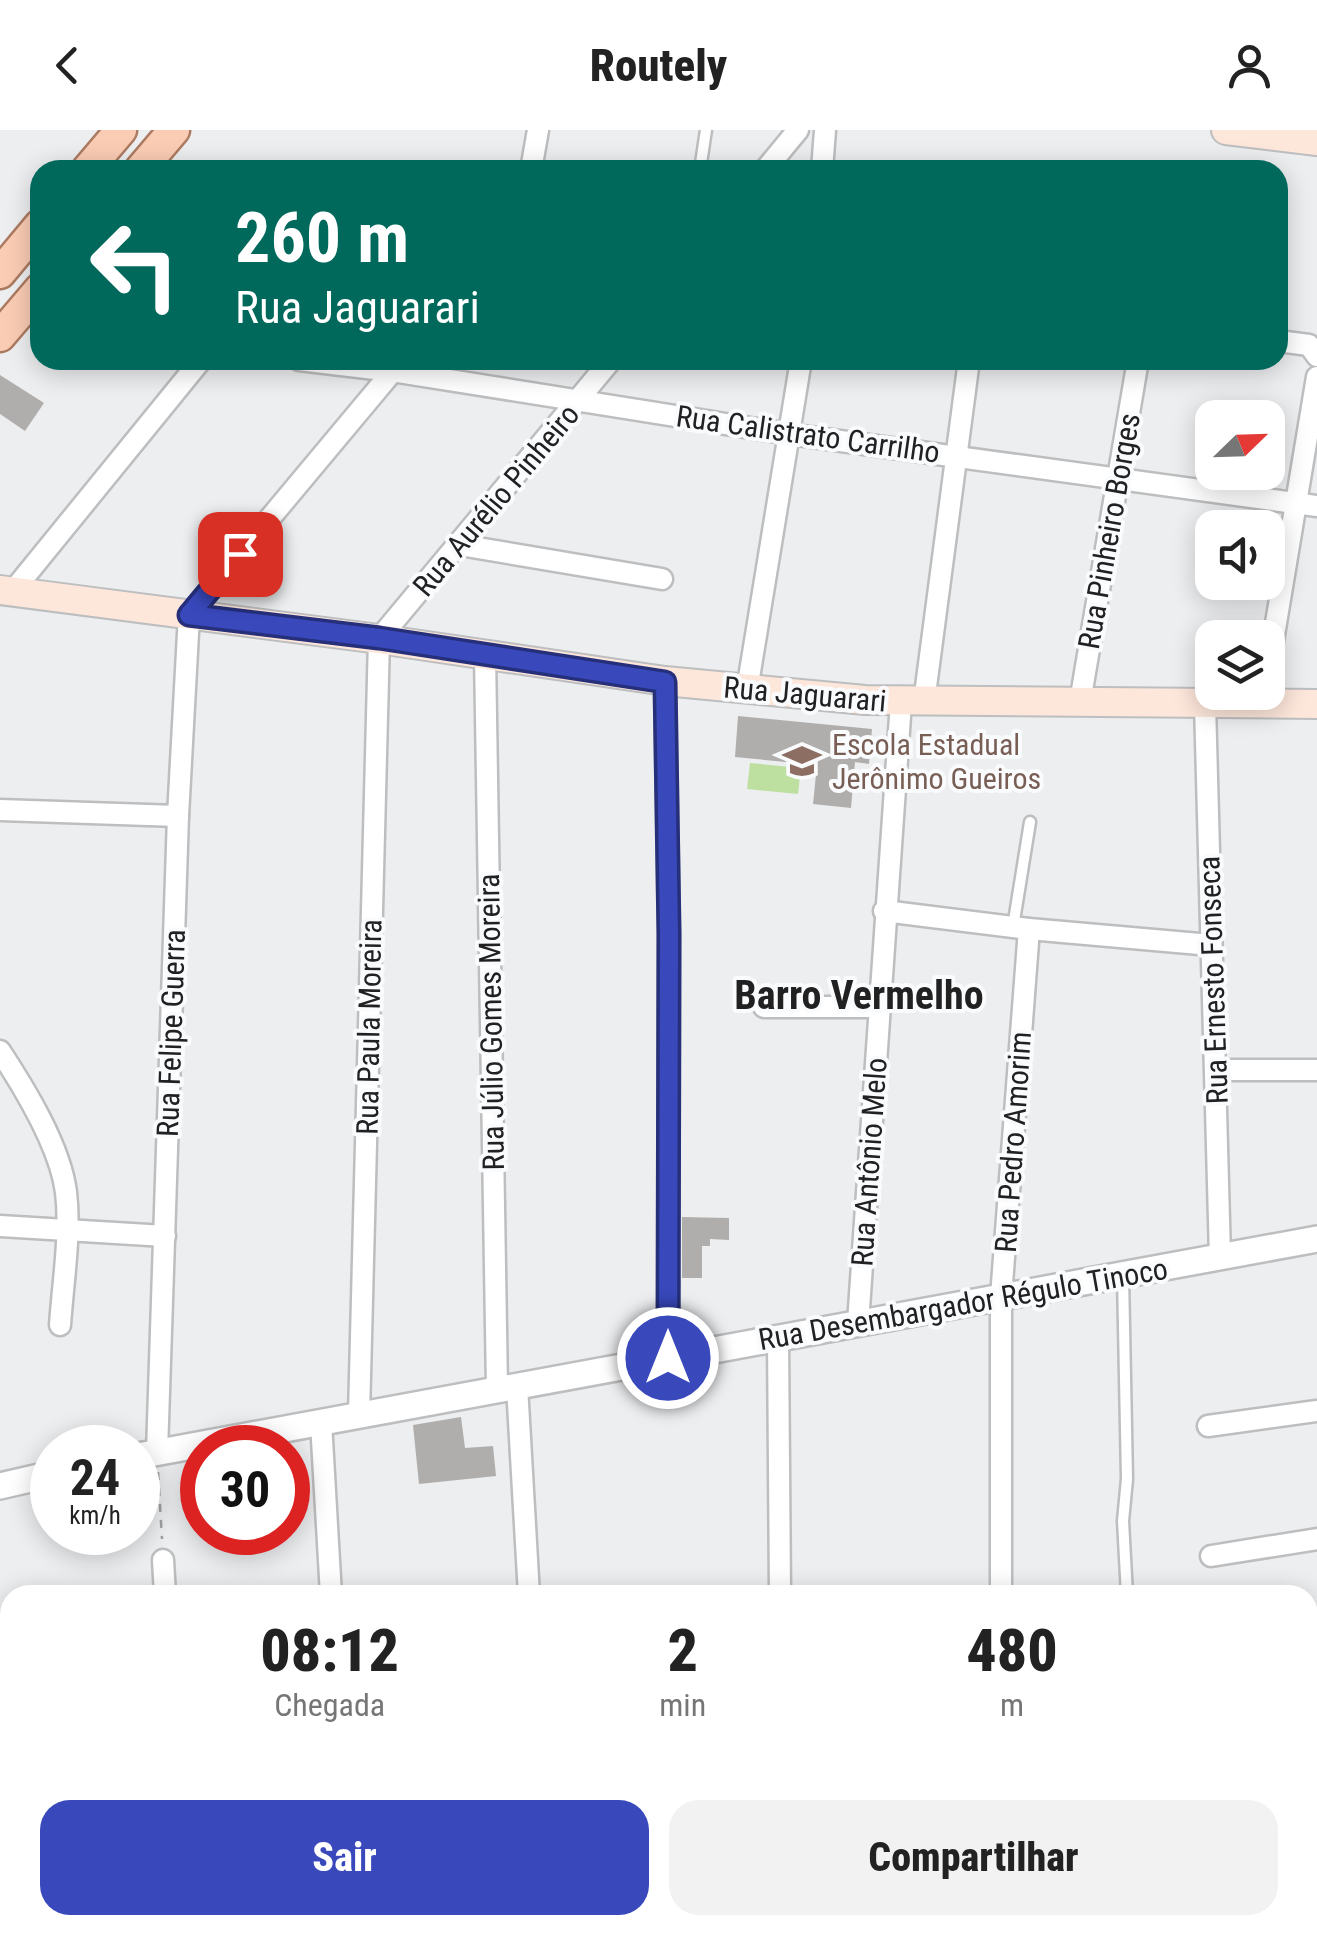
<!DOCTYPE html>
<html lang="pt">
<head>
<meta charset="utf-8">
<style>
  :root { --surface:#fff; --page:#f2f2f2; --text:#222; --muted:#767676; --accent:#3948bb }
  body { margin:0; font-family:"Roboto Condensed",sans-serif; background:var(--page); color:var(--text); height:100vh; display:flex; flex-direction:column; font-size:38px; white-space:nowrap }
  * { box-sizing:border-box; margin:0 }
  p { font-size:32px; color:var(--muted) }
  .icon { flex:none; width:55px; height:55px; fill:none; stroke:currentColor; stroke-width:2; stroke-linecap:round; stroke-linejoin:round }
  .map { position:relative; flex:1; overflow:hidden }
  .drawer { position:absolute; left:0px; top:1455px; width:1318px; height:350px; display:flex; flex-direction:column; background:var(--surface); border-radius:30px 30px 0 0; box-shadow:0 5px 25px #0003 }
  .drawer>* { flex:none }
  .guide { position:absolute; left:30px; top:30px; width:1258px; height:210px; border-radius:30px; box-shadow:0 5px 25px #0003; background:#00695c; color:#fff; overflow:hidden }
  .needle { width:65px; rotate:67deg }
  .fabs { position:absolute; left:1195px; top:270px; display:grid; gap:20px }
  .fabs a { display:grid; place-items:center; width:90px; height:90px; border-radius:20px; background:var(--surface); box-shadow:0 5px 25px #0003; font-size:50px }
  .speed { position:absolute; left:30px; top:1295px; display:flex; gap:20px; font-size:50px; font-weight:700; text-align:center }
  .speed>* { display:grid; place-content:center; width:130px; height:130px; border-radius:50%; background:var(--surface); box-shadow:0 5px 25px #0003; line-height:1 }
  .speed small { font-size:25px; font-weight:400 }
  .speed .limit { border:15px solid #d22; background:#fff; color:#111 }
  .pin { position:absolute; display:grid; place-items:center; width:85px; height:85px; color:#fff; margin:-42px; border-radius:20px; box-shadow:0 5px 15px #0006 }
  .me { position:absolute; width:110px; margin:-55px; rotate:0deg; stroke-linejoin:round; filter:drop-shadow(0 0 8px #0008) }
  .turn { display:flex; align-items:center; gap:35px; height:210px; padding:0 40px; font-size:45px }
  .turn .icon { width:130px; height:130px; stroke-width:2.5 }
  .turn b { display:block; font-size:70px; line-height:85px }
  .eta { display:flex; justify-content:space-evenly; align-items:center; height:170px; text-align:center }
  .eta b { font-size:60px; font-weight:800; line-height:70px }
  .cta { display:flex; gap:20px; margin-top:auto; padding:20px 40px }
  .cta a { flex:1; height:115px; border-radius:30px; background:var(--accent); color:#fff; font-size:40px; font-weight:800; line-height:115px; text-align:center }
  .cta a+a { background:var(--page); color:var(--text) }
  header { display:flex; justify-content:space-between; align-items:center; height:130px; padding:0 40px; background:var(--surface); font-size:45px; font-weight:800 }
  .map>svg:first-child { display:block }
  .green { fill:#bde0a1 }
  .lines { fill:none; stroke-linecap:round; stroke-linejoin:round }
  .stream { stroke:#90c0fb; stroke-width:5 }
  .building { fill:#b0aead }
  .service-casing { stroke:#bdbebf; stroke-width:15 }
  .minor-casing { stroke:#bdbebf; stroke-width:25 }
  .tertiary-casing { stroke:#bdbebf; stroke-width:30 }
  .secondary-casing { stroke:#bdbebf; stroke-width:32 }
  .primary-casing { stroke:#ac7a60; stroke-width:35 }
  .path { stroke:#a0a1a2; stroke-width:2.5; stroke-dasharray:8 8; stroke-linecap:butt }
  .service { stroke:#fff; stroke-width:10 }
  .minor { stroke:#fff; stroke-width:20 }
  .tertiary { stroke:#fff; stroke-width:25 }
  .secondary { stroke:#fde6da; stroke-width:28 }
  .primary { stroke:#faccb4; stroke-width:30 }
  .route-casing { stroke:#252f7a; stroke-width:25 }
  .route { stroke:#3948bb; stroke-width:18 }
  .labels { text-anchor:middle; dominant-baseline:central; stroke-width:8; stroke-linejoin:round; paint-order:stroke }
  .street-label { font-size:30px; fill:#212122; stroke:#fafbfd }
  .education-label { font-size:30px; fill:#785e54; stroke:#fafbfd; text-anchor:start }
  .district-label { font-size:40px; font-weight:bold; fill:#212122; stroke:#fafbfd }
</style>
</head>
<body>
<header><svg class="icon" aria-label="back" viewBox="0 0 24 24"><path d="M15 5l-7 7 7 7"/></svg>Routely<svg class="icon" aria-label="person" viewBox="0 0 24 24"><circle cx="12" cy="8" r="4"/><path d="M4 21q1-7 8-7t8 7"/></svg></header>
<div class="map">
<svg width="1317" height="1805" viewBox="0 0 1317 1805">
  <rect width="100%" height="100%" fill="#edeef0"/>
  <polygon class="green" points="750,633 801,638 798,664 747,659"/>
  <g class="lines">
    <polyline class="stream" points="1308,1612 1317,1612"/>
  </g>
  <g class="building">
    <polygon points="0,245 44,273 25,301 0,284"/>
    <polygon points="738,586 872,599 869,634 855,632 851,678 813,674 817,635 735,627"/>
    <polygon points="682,1087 729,1088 729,1110 710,1109 710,1116 702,1116 702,1148 682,1148"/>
    <polygon points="461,1287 465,1318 493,1316 496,1346 419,1354 413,1295"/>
  </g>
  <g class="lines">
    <g class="service-casing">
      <g id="service">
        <polyline points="700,40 706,0"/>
        <polyline points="1013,797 1030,692"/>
        <polyline points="1123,1146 1127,1349 1123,1391 1127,1465"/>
      </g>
    </g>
    <g class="minor-casing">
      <g id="minor">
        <polyline points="531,40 538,0"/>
        <polyline points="765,40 798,0"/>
        <polyline points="822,40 825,0"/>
        <polyline points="1278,211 1309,215 1317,226"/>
        <polyline points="299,230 392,241 789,304 1317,376"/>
        <polyline points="460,415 662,449"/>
        <polyline points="13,461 201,230"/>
        <polyline points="485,525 497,1259"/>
        <polyline points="1268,541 1317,247"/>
        <polyline points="665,551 669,804 668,1228"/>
        <polyline points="747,560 801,230"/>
        <polyline points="924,572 969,230"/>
        <polyline points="1080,572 1138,230"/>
        <polyline points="1205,574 1220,1127"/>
        <polyline points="0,680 178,686"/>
        <polyline points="884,781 1029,799 1211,815"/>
        <polyline points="764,877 878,877"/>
        <path d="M0,921C25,959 60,1016 66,1062C71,1105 63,1151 60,1195"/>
        <polyline points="1216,940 1317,940"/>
        <polyline points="0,1096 165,1106"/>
        <polyline points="858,1193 901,572"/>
        <polyline points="778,1208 780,1465"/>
        <polyline points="517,1256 529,1465"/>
        <polyline points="359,1285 379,509 611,230"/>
        <polyline points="321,1292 331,1465"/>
        <polyline points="1208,1296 1317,1281"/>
        <polyline points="157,1322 178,686 189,485 402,230"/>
        <polyline points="1211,1426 1317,1409"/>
        <polyline points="163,1430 165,1465"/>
        <polyline points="1001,1465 1001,1167 1029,799"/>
        <polyline points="1308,1539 1317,1538"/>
        <polyline points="0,1703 10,1696"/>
        <polyline points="182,1795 183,1805"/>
        <polyline points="356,1795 356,1805"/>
        <polyline points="563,1795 563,1805"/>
        <polyline points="782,1795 782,1805"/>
        <polyline points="958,1795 958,1805"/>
      </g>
    </g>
    <g class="tertiary-casing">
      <g id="tertiary">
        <polyline points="138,1326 1317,1109"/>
        <polyline points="0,1356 52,1344"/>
      </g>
    </g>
    <g class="secondary-casing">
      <g id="secondary">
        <polyline points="1226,0 1317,11"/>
        <polyline points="0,460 379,509 665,551 865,570 1317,574"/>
      </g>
    </g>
    <g class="primary-casing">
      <g id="primary">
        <polyline points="87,40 121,0"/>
        <polyline points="140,40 174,0"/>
        <polyline points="0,143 40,95"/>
        <polyline points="0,206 40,159"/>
      </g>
    </g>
    <polyline class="path" points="158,1342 162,1409"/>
    <use href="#service" class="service"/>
    <use href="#minor" class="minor"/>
    <use href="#tertiary" class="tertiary"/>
    <use href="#secondary" class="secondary"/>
    <use href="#primary" class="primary"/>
  </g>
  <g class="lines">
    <g class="route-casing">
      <polyline id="route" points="240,424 189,485 379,508 665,552 669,804 668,1228"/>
    </g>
    <use href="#route" class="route"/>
  </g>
  <defs>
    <g id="school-bare" transform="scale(3)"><path d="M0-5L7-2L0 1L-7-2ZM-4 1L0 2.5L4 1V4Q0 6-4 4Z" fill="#8d6e63" stroke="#fafbfd" stroke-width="2.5" paint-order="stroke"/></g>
  </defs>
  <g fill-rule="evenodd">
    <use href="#school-bare" x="802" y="631"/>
  </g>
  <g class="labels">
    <g class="street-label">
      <text transform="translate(808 304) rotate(8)">Rua Calistrato Carrilho</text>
      <text transform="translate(496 370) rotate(-50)">Rua Aurélio Pinheiro</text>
      <text transform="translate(1109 401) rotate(-80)">Rua Pinheiro Borges</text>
      <text transform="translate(805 564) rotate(5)">Rua Jaguarari</text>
      <text transform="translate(1213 850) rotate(-92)">Rua Ernesto Fonseca</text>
      <text transform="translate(491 892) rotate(-91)">Rua Júlio Gomes Moreira</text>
      <text transform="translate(369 897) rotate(-89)">Rua Paula Moreira</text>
      <text transform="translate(171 903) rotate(-88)">Rua Felipe Guerra</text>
      <text transform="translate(1013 1012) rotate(-86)">Rua Pedro Amorim</text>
      <text transform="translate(869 1032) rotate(-86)">Rua Antônio Melo</text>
      <text transform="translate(963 1174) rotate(-10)">Rua Desembargador Régulo Tinoco</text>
    </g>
    <g class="education-label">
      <text x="832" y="614">Escola Estadual<tspan x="832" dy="34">Jerônimo Gueiros</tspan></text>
    </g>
    <g class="district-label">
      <text x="859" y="865">Barro Vermelho</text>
    </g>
  </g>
</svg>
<div class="fabs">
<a><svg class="needle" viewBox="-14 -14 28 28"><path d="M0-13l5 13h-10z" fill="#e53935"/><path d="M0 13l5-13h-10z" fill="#767676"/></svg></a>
<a><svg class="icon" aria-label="sound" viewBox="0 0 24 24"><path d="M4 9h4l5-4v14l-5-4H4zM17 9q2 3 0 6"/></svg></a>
<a><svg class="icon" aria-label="layers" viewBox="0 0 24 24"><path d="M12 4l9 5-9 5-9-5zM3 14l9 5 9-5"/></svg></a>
</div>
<div class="speed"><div>24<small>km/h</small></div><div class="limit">30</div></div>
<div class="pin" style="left:240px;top:424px;background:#d93025"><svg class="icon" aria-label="arrive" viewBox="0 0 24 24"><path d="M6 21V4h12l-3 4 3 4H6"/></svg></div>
<svg class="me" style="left:668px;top:1228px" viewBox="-20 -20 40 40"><circle r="17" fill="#3948bb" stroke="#fff" stroke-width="3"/><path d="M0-11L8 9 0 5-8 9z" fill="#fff"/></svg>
<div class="guide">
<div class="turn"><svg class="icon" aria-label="left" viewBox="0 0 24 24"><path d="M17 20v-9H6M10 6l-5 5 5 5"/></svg><div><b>260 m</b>Rua Jaguarari</div></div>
</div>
<section class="drawer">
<div class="eta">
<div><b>08:12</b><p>Chegada</p></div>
<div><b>2</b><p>min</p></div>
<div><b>480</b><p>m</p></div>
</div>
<div class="cta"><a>Sair</a><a>Compartilhar</a></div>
</section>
</div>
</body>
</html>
